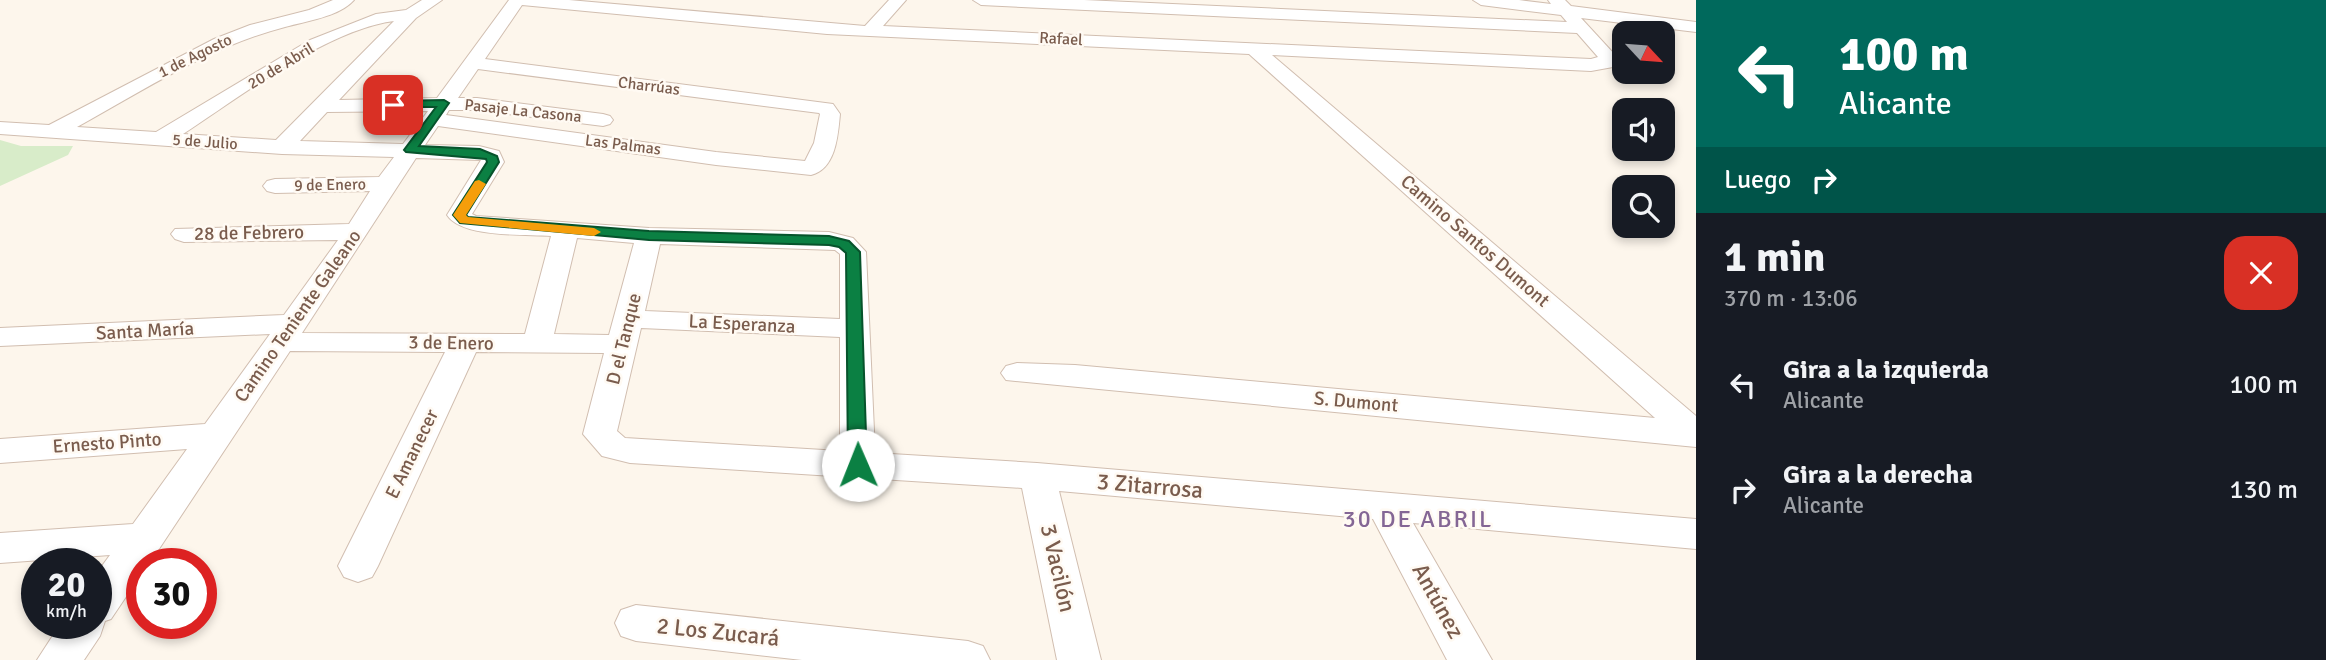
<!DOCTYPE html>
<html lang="es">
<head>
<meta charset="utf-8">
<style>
  :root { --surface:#171b24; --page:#20242c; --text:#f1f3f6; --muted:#9ea1a6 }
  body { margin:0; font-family:Signika,sans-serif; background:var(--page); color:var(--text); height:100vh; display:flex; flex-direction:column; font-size:26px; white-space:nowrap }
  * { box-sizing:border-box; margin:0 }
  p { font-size:23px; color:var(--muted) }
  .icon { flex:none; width:38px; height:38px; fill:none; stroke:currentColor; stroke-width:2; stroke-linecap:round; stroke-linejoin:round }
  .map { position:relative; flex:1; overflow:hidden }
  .sheet { display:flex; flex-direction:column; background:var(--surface); width:630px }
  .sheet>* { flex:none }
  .hud { background:#00695c; color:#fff; overflow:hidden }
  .needle { width:46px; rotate:116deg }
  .fabs { position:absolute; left:1612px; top:21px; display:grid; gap:14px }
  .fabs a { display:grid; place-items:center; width:63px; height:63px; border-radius:14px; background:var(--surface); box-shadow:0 4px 10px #0003; font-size:35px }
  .speed { position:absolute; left:21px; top:548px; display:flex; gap:14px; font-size:35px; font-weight:700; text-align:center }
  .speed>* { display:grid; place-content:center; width:91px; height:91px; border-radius:50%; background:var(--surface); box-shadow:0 4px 10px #0003; line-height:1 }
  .speed small { font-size:18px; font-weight:400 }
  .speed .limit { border:10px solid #d22; background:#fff; color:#111 }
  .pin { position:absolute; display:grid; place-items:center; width:60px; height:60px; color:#fff; margin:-30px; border-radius:14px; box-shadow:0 4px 10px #0006 }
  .me { position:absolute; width:77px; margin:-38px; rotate:359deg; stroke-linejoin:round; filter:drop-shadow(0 0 5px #0008) }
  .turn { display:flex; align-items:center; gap:24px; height:147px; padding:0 28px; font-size:32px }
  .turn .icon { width:91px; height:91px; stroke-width:2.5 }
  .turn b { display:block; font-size:49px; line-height:60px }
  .then { display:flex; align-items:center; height:66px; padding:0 28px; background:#0003; gap:14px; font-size:26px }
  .round { display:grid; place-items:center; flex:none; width:74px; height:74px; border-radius:21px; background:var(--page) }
  .headline { display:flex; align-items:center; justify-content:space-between; height:119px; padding:0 28px }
  h1 { font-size:42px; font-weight:700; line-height:52px }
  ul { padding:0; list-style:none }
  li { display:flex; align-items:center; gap:21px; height:105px; padding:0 28px }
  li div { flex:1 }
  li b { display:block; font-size:26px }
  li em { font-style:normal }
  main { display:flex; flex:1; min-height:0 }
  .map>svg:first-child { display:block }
  .green { fill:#d8ecc9 }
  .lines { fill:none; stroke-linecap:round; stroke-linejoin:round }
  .minor-casing { stroke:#d1beb0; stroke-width:2 }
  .minor { fill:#fff; fill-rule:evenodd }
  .route { fill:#0b8043; stroke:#07532c; stroke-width:2 }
  .slow { fill:#f59e0b }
  .labels { text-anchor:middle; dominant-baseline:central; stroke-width:5; stroke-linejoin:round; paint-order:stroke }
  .far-street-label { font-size:16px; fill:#7a5c4d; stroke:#fffaf3 }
  .street-label { font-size:19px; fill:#7a5c4d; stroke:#fffaf3 }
  .near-street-label { font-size:23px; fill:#7a5c4d; stroke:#fffaf3 }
  .near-neighbourhood-label { font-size:24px; letter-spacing:2px; fill:#846695; stroke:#fffaf3 }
</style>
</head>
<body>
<main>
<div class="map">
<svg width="1696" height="660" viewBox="0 0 1696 660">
  <rect width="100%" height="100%" fill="#fdf6ec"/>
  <polygon class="green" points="0,140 21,146 73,146 68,155 0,186"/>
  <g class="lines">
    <g class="minor-casing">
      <g id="minor">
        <path d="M333,0H354C339,17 306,21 285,27C211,46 144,90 77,127L156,132L310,40L376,14L406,10L422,0H442L416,18L339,100L437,98L509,0H569L865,26L889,0H906L883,26L1591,59L1598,57L1577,33L981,5L973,0H1084L1567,22L1561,15L1481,5L1473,0H1519L1551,4L1548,0H1565L1571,6L1696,22V32L1581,18L1616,56L1613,67L1591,71L1272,55L1696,416V447L1006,380L1001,373L1006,366L1017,363L1075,365L1655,418L1249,54L827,34L522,5L485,59L833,104L840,114C838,135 836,169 811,175L716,165L438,126L425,145L479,146L499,151L504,162L472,214L476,216L649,228L829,232L853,238L866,252L875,453L1037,463L1696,519V549L1413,523L1492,660H1447L1373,519L1059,491L1101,660H1057L1022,488L630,463L602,456L583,434L604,353L476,352L378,566L372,577L358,582L344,577L338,566L445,352L290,351L159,549L148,564H142V573L111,619L105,621L100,636L84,660H37L61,623H96V574L110,555L0,563V533L133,524L187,449L0,463V439L205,424L270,334L0,346V328L284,315L338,240L184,242L175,239L171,234L175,229L349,224L370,191L275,193L267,191L263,186L267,181L275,179L379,177L394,157L282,154L0,134V122L49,125L214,39L250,25L309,10ZM394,21L276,140L183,134C240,97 326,30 394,21ZM478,69L819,113L820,114L814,143L805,161L716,152L446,115L449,110H477L603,126L610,124L613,120L610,116L603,114L477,98H458ZM428,111L403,144L300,141L327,112ZM416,158L481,160L447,215C462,238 524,234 551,236L525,334L302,333ZM577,238L634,243L609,335L554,334ZM660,244L835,250L840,254V319L645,311ZM641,328L840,337V451L625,438L617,431L618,427Z"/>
        <polygon points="636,605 968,641 983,646 990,660 802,660 636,641 621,636 615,623 621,610"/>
      </g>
    </g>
    <use href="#minor" class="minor"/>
  </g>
  <polygon class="route" points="393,101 444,100 449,103 419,146 480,149 497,156 499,162 466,215 468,217 649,231 829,236 849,241 860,252 867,465 865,470 851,470 848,465 846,253 839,247 829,245 649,240 460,223 453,215 487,162 486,159 406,152 404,150 436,107 389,107 387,105"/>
  <polygon class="slow" points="479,180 486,184 466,215 468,217 594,228 601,232 594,236 460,223 453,215 475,181"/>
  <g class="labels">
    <g class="far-street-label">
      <text transform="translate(1061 39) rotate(3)">Rafael</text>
      <text transform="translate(195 56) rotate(-26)">1 de Agosto</text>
      <text transform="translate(281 66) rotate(-31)">20 de Abril</text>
      <text transform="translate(649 86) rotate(7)">Charrúas</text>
      <text transform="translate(523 111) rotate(6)">Pasaje La Casona</text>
      <text transform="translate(205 142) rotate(4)">5 de Julio</text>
      <text transform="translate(623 145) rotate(7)">Las Palmas</text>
      <text transform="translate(330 185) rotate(-1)">9 de Enero</text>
    </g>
    <g class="street-label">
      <text transform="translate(249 233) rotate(-1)">28 de Febrero</text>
      <text transform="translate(1475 241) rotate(41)">Camino Santos Dumont</text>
      <text transform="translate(298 316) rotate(-55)">Camino Teniente Galeano</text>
      <text transform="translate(742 324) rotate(3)">La Esperanza</text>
      <text transform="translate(145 331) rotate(-3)">Santa María</text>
      <text transform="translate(624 339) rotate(-76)">D el Tanque</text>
      <text transform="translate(451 343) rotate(1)">3 de Enero</text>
      <text transform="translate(1356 402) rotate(5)">S. Dumont</text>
      <text transform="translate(107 443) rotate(-4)">Ernesto Pinto</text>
      <text transform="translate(412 454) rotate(-64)">E Amanecer</text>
    </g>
    <g class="near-street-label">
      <text transform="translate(1150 486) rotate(5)">3 Zitarrosa</text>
      <text transform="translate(1058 568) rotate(77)">3 Vacilón</text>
      <text transform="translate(1438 601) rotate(61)">Antúnez</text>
      <text transform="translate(718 632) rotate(6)">2 Los Zucará</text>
    </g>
    <g class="near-neighbourhood-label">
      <text x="1418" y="519">30 DE ABRIL</text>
    </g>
  </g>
</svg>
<div class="fabs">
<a><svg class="needle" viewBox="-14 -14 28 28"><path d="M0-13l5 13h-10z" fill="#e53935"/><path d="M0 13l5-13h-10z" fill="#9ea1a6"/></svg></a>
<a><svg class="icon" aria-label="sound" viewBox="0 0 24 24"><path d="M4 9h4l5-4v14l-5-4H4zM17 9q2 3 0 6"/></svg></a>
<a><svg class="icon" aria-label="search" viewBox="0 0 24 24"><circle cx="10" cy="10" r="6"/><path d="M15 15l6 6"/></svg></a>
</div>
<div class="speed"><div>20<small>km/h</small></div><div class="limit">30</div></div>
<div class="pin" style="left:393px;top:105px;background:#d93025"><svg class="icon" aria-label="arrive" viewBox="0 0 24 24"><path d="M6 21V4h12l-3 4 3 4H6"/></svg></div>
<svg class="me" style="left:858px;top:465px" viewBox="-20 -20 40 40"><circle r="19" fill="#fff"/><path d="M0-13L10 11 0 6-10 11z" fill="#0b8043"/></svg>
</div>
<section class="sheet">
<div class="hud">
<div class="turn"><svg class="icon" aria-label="left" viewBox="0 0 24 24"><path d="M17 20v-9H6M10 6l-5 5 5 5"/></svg><div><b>100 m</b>Alicante</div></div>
<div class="then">Luego<svg class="icon" aria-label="right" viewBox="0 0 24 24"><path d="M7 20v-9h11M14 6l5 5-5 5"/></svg></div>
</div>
<div class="headline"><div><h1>1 min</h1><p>370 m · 13:06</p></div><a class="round" style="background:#d93025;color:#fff"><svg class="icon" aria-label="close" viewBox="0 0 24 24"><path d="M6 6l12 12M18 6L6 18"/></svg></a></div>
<ul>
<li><svg class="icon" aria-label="left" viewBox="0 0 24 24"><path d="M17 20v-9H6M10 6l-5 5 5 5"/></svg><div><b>Gira a la izquierda</b><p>Alicante</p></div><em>100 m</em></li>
<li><svg class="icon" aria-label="right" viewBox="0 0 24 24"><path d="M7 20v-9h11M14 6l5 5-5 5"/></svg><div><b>Gira a la derecha</b><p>Alicante</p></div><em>130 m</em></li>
</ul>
</section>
</main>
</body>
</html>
